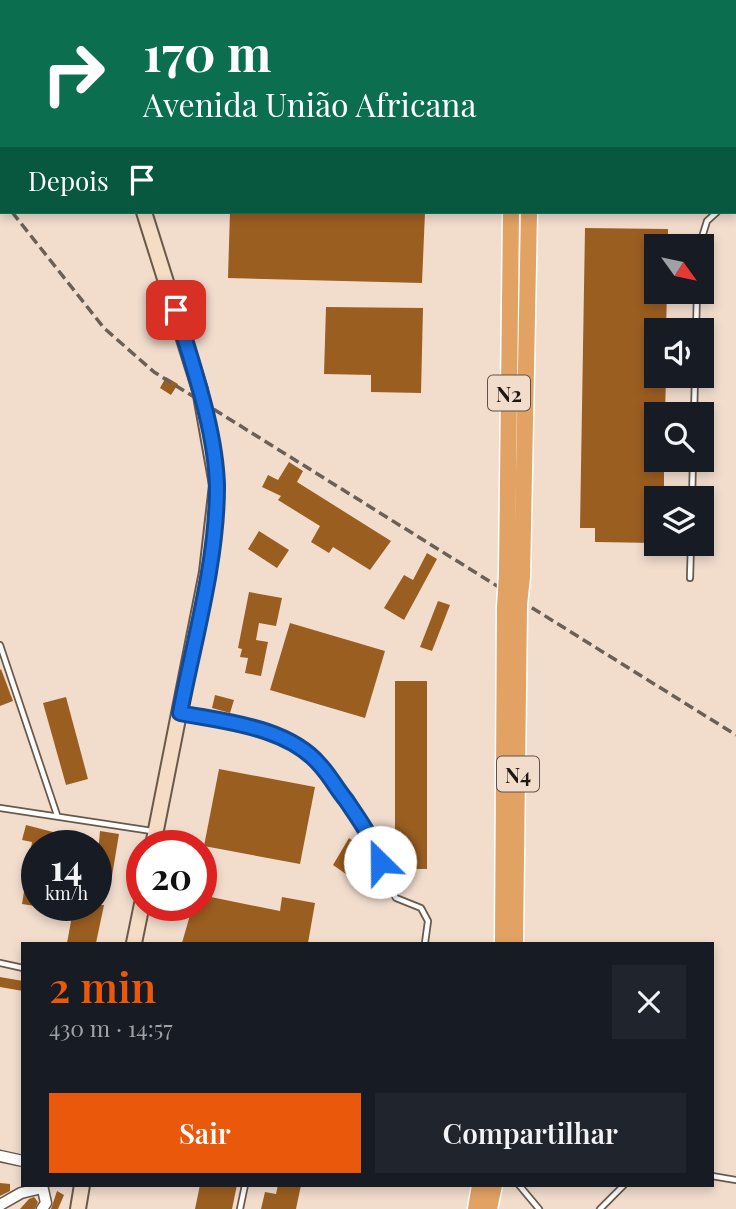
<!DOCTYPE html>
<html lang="pt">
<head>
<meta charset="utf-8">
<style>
  :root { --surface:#171b24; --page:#20242c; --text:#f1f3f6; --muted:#9ea1a6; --accent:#ea580c }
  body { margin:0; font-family:"Playfair Display",serif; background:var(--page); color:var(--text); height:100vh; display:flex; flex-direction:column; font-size:26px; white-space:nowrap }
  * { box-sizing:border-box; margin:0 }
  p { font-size:23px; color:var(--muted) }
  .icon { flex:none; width:38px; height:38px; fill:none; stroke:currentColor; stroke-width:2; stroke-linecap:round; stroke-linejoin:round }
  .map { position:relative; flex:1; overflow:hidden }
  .side { position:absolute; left:21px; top:942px; width:693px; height:245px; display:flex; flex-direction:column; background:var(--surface); border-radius:0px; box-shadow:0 4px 10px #0003 }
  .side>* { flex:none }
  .hud { position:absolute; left:0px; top:0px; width:737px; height:214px; box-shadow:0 4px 10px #0003; background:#0b6e4f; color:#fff; overflow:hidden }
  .needle { width:46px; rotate:123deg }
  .controls { position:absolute; left:644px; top:234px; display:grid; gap:14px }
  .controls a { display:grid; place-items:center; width:70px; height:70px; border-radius:0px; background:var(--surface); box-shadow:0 4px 10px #0003; font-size:35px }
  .speed { position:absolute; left:21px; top:830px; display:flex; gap:14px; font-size:35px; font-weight:700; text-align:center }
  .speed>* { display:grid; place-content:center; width:91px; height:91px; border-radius:50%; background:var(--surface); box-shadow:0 4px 10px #0003; line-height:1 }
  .speed small { font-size:18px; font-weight:400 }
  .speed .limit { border:10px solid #d22; background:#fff; color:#111 }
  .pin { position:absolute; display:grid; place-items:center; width:60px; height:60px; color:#fff; margin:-30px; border-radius:14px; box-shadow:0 4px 10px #0006 }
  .me { position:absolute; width:77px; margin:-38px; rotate:337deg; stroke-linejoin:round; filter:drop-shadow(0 0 5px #0008) }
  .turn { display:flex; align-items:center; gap:24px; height:147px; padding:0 28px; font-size:32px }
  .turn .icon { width:91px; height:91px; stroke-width:2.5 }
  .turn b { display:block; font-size:49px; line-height:60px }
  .then { display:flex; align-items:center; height:66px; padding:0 28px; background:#0003; gap:14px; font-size:26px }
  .round { display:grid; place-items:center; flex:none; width:74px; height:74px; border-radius:0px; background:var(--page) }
  .overview { display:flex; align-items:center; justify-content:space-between; height:119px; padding:0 28px }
  h1 { font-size:42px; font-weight:600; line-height:52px; color:var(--accent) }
  .primary-button { display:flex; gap:14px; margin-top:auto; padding:14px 28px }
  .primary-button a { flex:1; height:80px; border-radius:0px; background:var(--accent); color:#fff; font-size:28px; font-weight:600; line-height:80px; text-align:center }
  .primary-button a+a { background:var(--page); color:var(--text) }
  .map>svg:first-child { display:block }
  .building { fill:#9b5e21 }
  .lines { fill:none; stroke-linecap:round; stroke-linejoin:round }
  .service-casing { stroke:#6a594b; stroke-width:8 }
  .minor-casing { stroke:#6a594b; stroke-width:13 }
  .secondary-casing { stroke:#6a594b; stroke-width:18 }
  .trunk-casing { stroke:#fff; stroke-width:19 }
  .service { stroke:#fff; stroke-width:4.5 }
  .minor { stroke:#fff; stroke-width:10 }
  .secondary { stroke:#f4dcc5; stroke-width:14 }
  .trunk { stroke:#e2a264; stroke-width:16 }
  .rail { stroke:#6b5f56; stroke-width:3.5; stroke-dasharray:10 5; stroke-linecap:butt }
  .trunk-bridge-casing { stroke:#fff; stroke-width:19; stroke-linecap:butt }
  .trunk-bridge { stroke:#e2a264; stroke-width:16 }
  .route-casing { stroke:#114b97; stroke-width:18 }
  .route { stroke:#1a73e8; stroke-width:12 }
  .labels { text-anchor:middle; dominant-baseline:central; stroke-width:5; stroke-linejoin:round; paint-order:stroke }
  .shield { fill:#f2ddcd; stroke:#5e524a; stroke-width:2 }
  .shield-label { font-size:21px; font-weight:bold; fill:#1e1712 }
</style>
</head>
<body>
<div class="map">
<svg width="736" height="1209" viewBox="0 0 736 1209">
  <rect width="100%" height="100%" fill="#f2ddcd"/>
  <g class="building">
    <polygon points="230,212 425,212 422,283 228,278"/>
    <polygon points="585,228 668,229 668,247 656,247 656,292 667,292 666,331 656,331 656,376 666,376 665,415 656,415 656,460 664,460 664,499 656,499 656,543 595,542 595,528 580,528"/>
    <polygon points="326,307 423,308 421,393 371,392 371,375 324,374"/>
    <polygon points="166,377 178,384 171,395 160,388"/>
    <polygon points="289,462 303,471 297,482 391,541 370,570 333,547 329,553 311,542 320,526 278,500 281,496 262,487 268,475 278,480"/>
    <polygon points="259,531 289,550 277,568 248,549"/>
    <polygon points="427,553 437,559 404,620 384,608 404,575 413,580"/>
    <polygon points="249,592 282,598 276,626 259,623 256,640 268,642 261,676 245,673 248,658 240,657 242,649 238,648"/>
    <polygon points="438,601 450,605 432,651 420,647"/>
    <polygon points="290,623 385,651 365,718 270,690"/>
    <polygon points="1,669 13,701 0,706 0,670"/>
    <rect x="395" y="681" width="32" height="188"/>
    <polygon points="215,695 234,700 230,713 212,708"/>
    <polygon points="66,697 88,779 66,785 43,703"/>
    <polygon points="219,769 315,787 300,864 204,846"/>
    <polygon points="26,825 53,832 50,845 37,845 35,906 22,904 32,842 22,840"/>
    <polygon points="100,831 119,834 112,876 96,874"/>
    <polygon points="349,838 359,845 355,852 377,867 373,874 368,871 356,881 333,865"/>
    <polygon points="201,895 280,911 282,897 315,903 308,943 182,943 192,908 201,905"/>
    <polygon points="74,905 104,905 96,943 67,943"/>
    <polygon points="0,977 23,981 23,991 0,987"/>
    <polygon points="0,1183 10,1184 10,1191 0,1196"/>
    <polygon points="200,1185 237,1185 232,1209 195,1209"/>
    <polygon points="278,1185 301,1185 296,1209 261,1209 265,1192 276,1194"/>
    <polygon points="57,1191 64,1195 58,1209 51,1209"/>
    <polygon points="34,1197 38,1202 35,1209 20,1209 29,1199"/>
  </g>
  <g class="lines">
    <g class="service-casing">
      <g id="service">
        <polyline points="735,204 736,203"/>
        <polyline points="699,247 707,221 717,212"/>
        <polyline points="696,331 697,292"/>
        <polyline points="694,415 695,376"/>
        <polyline points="692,499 693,460"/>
        <polyline points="690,578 691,544"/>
        <polyline points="0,645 57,815"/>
        <polyline points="181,713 278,736 319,763 374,841 388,885 396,898 421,908 428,921 425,943"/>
        <polyline points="0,808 152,831"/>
        <polyline points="0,963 23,968"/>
        <polyline points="712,1176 736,1180"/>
        <polyline points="519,1185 539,1209"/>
        <polyline points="240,1209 245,1185"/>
        <polyline points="600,1209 624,1185"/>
      </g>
    </g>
    <g class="minor-casing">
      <g id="minor">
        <polyline points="569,0 569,2"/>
        <polyline points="735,84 736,84"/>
        <polyline points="0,1156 23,1161"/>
        <polyline points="42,1185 46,1203 42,1209"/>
        <polyline points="0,1205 21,1193 42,1188"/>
      </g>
    </g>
    <g class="secondary-casing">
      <g id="secondary">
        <polyline points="77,0 77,2"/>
        <polyline points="144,212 200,390 217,485 207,572 153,845"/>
        <polyline points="134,943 142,904"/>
        <polyline points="78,1209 82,1185"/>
      </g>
    </g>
    <g class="trunk-casing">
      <g id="trunk">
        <polyline points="514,2 514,0"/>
        <polyline points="532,2 532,0"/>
        <polyline points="507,574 511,212"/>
        <polyline points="522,577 529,212"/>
        <polyline points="503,943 505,607"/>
        <polyline points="515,943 519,605"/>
        <polyline points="476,1209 480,1185"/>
        <polyline points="489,1209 494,1185"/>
      </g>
    </g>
    <use href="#service" class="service"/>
    <use href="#minor" class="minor"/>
    <use href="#secondary" class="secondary"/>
    <use href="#trunk" class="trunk"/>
    <g class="rail">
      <polyline points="0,198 2,200"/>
      <polyline points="12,212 104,328 154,372 736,735"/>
    </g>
    <g class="trunk-bridge-casing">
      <g id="trunk-bridge">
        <polyline points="519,605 522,577"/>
        <polyline points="505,607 507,574"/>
      </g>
    </g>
    <use href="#trunk-bridge" class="trunk-bridge"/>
  </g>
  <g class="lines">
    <g class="route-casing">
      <path id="route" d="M176,310C192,364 216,430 217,487C217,562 194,640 180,713C226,722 288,727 320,765C330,776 337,789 346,800C360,821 373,838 380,862"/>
    </g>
    <use href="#route" class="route"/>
  </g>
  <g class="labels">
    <g class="shield">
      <rect x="488" y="375.5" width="42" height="35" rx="5"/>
      <rect x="497" y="756.5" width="42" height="35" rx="5"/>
    </g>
    <g class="shield-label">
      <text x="509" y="393">N2</text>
      <text x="518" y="774">N4</text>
    </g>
  </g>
</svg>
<div class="controls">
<a><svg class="needle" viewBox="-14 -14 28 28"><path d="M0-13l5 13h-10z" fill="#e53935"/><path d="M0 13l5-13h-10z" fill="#9ea1a6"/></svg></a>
<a><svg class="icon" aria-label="sound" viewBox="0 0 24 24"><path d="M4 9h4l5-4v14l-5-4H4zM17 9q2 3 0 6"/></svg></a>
<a><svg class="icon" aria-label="search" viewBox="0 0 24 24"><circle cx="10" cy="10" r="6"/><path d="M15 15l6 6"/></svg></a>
<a><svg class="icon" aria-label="layers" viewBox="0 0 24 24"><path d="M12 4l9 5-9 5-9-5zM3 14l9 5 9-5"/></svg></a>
</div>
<div class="speed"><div>14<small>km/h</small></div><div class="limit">20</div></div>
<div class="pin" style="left:176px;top:310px;background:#d93025"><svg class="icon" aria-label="arrive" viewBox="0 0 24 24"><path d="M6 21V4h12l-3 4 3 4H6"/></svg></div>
<svg class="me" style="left:380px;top:862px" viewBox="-20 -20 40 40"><circle r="19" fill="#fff"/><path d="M0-13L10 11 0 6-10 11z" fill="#1a73e8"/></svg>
<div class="hud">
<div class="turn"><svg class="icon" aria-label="right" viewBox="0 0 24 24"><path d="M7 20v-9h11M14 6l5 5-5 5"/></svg><div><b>170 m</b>Avenida União Africana</div></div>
<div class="then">Depois<svg class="icon" aria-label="arrive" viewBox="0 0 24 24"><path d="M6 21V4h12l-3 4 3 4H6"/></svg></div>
</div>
<section class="side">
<div class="overview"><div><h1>2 min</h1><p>430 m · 14:57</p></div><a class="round"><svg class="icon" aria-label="close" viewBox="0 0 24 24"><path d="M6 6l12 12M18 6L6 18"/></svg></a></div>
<div class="primary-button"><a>Sair</a><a>Compartilhar</a></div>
</section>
</div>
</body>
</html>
